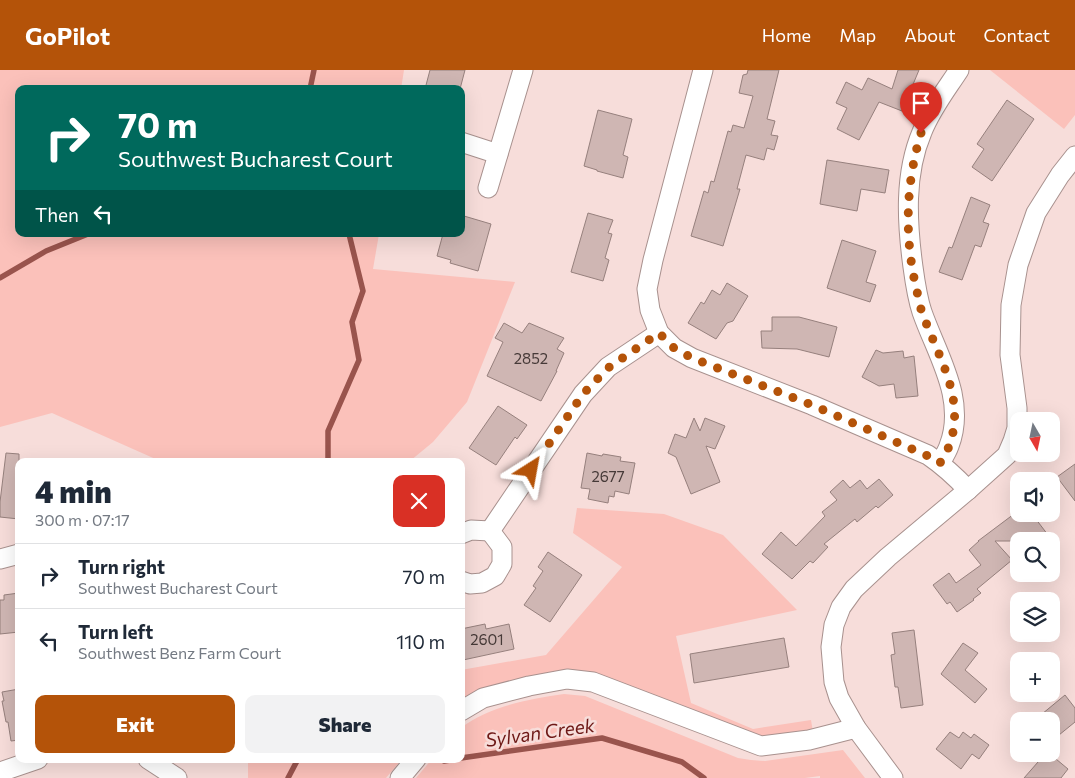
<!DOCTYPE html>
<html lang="en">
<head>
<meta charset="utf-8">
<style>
  :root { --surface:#fff; --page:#f2f2f3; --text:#1f2937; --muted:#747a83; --line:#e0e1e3; --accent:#b45309 }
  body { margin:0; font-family:Commissioner,sans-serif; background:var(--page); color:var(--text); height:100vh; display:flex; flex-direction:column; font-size:19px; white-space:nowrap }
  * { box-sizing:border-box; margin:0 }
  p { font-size:16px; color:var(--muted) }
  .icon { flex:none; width:28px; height:28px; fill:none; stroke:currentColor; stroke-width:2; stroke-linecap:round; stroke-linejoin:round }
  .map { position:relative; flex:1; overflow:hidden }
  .side { position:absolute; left:15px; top:388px; width:450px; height:305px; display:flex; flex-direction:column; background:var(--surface); border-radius:10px; box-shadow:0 5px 20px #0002 }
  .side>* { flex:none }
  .guide { position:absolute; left:15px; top:15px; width:450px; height:152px; border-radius:10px; box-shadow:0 5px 20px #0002; background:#00695c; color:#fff; overflow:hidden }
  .needle { width:32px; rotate:171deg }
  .buttons { position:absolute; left:1010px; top:342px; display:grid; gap:10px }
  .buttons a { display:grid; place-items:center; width:50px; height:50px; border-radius:10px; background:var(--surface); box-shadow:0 5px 20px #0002; font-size:25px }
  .pin { position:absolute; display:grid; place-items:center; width:42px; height:42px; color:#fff; margin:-51px -21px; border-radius:50% 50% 50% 0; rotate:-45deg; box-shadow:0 0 5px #0007 }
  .pin .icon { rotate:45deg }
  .me { position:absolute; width:55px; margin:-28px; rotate:34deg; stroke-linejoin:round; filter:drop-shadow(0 0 4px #0008) }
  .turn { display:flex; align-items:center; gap:18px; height:105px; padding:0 20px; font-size:22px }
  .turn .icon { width:65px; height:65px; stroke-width:2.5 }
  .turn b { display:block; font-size:35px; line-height:42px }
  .then { display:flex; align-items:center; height:48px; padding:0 20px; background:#0003; gap:10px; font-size:19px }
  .round { display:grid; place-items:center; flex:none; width:52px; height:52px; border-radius:10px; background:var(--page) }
  .headline { display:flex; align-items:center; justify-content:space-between; height:85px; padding:0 20px }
  h1 { font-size:30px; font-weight:800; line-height:38px }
  .action { display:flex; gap:10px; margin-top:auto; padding:10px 20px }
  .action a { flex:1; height:58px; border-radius:10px; background:var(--accent); color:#fff; font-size:20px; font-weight:800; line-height:58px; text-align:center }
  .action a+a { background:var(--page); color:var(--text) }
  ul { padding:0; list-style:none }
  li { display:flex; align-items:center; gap:15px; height:65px; padding:0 20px; border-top:1px solid var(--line) }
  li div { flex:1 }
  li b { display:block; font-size:19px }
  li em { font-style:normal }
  header { display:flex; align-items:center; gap:30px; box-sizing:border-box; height:70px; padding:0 25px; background:var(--accent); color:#fff }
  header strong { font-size:24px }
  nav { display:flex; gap:28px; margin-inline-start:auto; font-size:18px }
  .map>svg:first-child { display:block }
  .green { fill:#fbc1ba }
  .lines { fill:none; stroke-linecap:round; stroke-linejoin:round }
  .stream { stroke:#99544d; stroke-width:5.5 }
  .building { fill:#cfb6b3; stroke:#96807d }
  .minor-casing { stroke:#a8918e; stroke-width:21 }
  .minor { stroke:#fff; stroke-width:19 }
  .route { stroke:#b45309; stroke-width:9; stroke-dasharray:0 16.2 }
  .labels { text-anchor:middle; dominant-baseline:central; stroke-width:5; stroke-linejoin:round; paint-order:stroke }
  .number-label { font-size:15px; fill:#463a38 }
  .water-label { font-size:19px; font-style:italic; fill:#6e1816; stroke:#f7ddda }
</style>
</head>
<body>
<header>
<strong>GoPilot</strong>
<nav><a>Home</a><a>Map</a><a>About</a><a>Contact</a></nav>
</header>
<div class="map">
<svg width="1075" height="708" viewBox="0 0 1075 708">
  <rect width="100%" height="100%" fill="#f7ddda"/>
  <g class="green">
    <polygon points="0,0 404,0 401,19 19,19 19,164 379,164 373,199 515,212 467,332 433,372 410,391 160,391 52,343 0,357"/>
    <polygon points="990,0 1075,0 1075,45 1064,59"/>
    <polygon points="577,438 664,444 723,465 797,540 676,566 691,633 753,659 811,650 813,662 765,668 602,608 461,630 461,600 546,585 622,497 573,463"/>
    <path d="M564,624L585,626L595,630L738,688L751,690L765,691L843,680L865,708H820V706L805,708H416L432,689H461V658C489,636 530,629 564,624Z"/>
    <polygon points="248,689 402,689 386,708 248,708"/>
  </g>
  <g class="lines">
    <g class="stream">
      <polyline points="310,19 314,0"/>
      <polyline points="0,208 46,181 88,164"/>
      <polyline points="328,391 328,361 359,290 352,252 363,221 349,164"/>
      <polyline points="461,688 602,668 682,692 704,708"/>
      <polyline points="444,691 457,689"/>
      <polyline points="288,708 298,689"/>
    </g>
  </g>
  <g class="building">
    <polygon points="430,0 465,0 460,19 425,19"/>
    <polygon points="748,0 779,0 767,49 775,51 771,65 778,66 774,80 767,78 764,90 746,85 737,119 740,119 723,176 691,166 704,121 708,123 711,111 714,112 728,61 731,62 733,55 744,58 753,26 739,23 743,5 747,4"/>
    <polygon points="898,0 919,0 902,41 879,32 859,70 837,59 847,38 836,33 846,12 862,20 868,8 892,19"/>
    <polygon points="1007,30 1034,49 992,111 972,97 984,79 977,74"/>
    <polygon points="598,40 632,49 623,85 628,87 623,108 597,101 597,100 584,96"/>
    <polygon points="827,90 889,100 885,123 861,119 857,141 820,134"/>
    <polygon points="971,127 990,135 983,152 989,154 981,177 975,175 962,210 939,202 949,177 952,178"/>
    <polygon points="588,143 613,150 608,163 612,164 605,188 609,190 603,211 571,202"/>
    <polygon points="464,146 491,154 478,201 450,193 451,190 437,186 443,164 461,164 461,157"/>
    <polygon points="842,170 876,181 866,212 876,215 870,232 827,218"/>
    <polygon points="727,213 748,226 733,251 727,253 716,269 688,253 701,232 704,234 712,220 720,225"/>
    <polygon points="772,247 799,247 837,257 829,287 797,279 762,278 761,261 772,261"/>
    <polygon points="504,253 522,263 529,253 564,268 557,279 564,283 556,301 557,301 541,331 487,306 503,272 495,268"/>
    <polygon points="876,280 883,283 903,281 904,288 914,286 918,326 896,328 894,314 879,316 862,307"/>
    <polygon points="498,336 527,355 517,369 515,367 496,395 469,378"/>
    <polygon points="694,348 700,361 705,348 725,356 715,379 706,376 720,412 691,424 676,387 668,383 675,364 686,368"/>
    <polygon points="6,383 19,384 19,449 0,447 0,432"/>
    <polygon points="587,383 602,386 603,384 621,387 620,391 635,393 629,424 615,421 614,427 609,426 608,433 588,429 590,419 581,418"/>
    <polygon points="1075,394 1075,431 1057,407"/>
    <polygon points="879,409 893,425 878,438 876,436 857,452 855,449 824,474 828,477 813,493 810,491 792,509 762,484 781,462 796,476 825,446 822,442 837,430 830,422 843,410 850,418 860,410 867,419"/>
    <polygon points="1014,444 1032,444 1048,465 1040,471 995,471 1012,490 977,519 981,523 973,529 974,530 957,542 950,532 947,534 933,515 949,503 956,513 981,495 969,480 979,471 978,471"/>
    <polygon points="548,482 582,505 550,552 524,535 536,518 533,516 543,501 538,497"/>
    <polygon points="19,523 19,562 0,564 0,530 4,530 4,525"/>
    <polygon points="485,554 486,559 509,554 514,579 463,590 461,581 461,559"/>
    <polygon points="914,560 923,635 901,638 898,617 895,617 891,585 895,584 892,563"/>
    <polygon points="784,568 789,597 694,613 690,584"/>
    <polygon points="963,573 978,583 965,600 987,619 975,633 941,604"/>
    <polygon points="19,619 19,670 11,671 8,652 6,652 2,631 4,631 2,622"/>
    <polygon points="1065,625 1075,638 1075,652 1059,665 1051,655 1051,651 1048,651 1042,644"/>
    <polygon points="950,662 959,668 963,662 971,668 974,664 989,675 979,689 972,684 961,699 936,679"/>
    <polygon points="1045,684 1050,684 1068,699 1061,708 1024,708"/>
  </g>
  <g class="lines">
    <g class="minor-casing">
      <g id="minor">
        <path d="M703,0L653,190L647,219L650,240L659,263L674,278L692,288L812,335L928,385C944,396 955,406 968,420"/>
        <polyline points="461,72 498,84"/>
        <polyline points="488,118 523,0"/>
        <path d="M940,393C943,388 947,382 949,376C967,329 937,285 922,242C917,227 915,212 913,197C907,153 904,104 922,62C931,39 946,20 959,0"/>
        <polyline points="490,461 583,324 608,297 659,263"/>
        <polyline points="461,464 471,460 490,461"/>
        <polyline points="0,489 19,484"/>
        <polyline points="461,511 470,514 482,513 495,506 502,494 502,477 490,461"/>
        <polyline points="461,641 483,628 529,616 567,609 593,612 761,676 809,670 856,658"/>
        <polyline points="148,689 177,708"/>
        <polyline points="0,702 38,689"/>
        <polyline points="400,708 416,689"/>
        <polyline points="893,708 856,658 839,628 834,612 831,577 834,555 841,537 854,519 888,487 968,420 1007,385 1013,371 1017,358 1017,338 1010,285 1011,235 1018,195 1036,143 1060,105 1075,86"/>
      </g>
    </g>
    <use href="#minor" class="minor"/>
  </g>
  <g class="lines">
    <path class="route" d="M531,400L583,324L608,298L659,263L674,278L692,288L812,335L928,386L940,393C943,388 947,382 949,376C967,329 937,285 922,242C919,234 918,225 916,217C904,165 906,113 921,63"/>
  </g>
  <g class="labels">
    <g class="number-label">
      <text x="531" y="288">2852</text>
      <text x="608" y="406">2677</text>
      <text x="487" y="569">2601</text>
    </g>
    <g class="water-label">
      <text transform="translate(540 662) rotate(-8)">Sylvan Creek</text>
    </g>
  </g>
</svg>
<div class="buttons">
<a><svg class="needle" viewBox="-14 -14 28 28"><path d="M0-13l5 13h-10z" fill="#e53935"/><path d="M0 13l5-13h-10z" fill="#747a83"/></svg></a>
<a><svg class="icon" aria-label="sound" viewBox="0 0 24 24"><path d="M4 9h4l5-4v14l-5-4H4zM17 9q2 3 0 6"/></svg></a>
<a><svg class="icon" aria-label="search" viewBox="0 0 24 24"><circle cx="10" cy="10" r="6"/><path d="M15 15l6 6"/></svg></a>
<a><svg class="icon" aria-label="layers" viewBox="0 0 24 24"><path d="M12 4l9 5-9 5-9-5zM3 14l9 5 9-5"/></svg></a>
<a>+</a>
<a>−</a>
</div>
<div class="pin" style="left:921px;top:63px;background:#d93025"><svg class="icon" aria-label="arrive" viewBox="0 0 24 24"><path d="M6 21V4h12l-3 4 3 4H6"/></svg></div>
<svg class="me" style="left:531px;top:400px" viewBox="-20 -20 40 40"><path d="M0-17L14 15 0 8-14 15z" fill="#b45309" stroke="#fff" stroke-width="4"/></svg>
<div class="guide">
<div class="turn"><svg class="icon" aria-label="right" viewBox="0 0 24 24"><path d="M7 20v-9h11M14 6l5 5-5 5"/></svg><div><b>70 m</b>Southwest Bucharest Court</div></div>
<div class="then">Then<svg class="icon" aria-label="left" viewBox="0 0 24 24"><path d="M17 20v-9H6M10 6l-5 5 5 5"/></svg></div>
</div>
<section class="side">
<div class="headline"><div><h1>4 min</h1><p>300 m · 07:17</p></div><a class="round" style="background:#d93025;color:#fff"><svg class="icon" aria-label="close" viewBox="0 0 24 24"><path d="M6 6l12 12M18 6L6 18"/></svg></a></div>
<ul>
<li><svg class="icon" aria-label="right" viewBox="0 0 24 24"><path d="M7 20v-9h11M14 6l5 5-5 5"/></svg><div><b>Turn right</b><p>Southwest Bucharest Court</p></div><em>70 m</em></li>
<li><svg class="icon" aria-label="left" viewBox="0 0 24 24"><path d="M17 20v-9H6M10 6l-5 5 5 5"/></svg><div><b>Turn left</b><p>Southwest Benz Farm Court</p></div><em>110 m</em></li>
</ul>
<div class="action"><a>Exit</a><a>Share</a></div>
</section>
</div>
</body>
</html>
